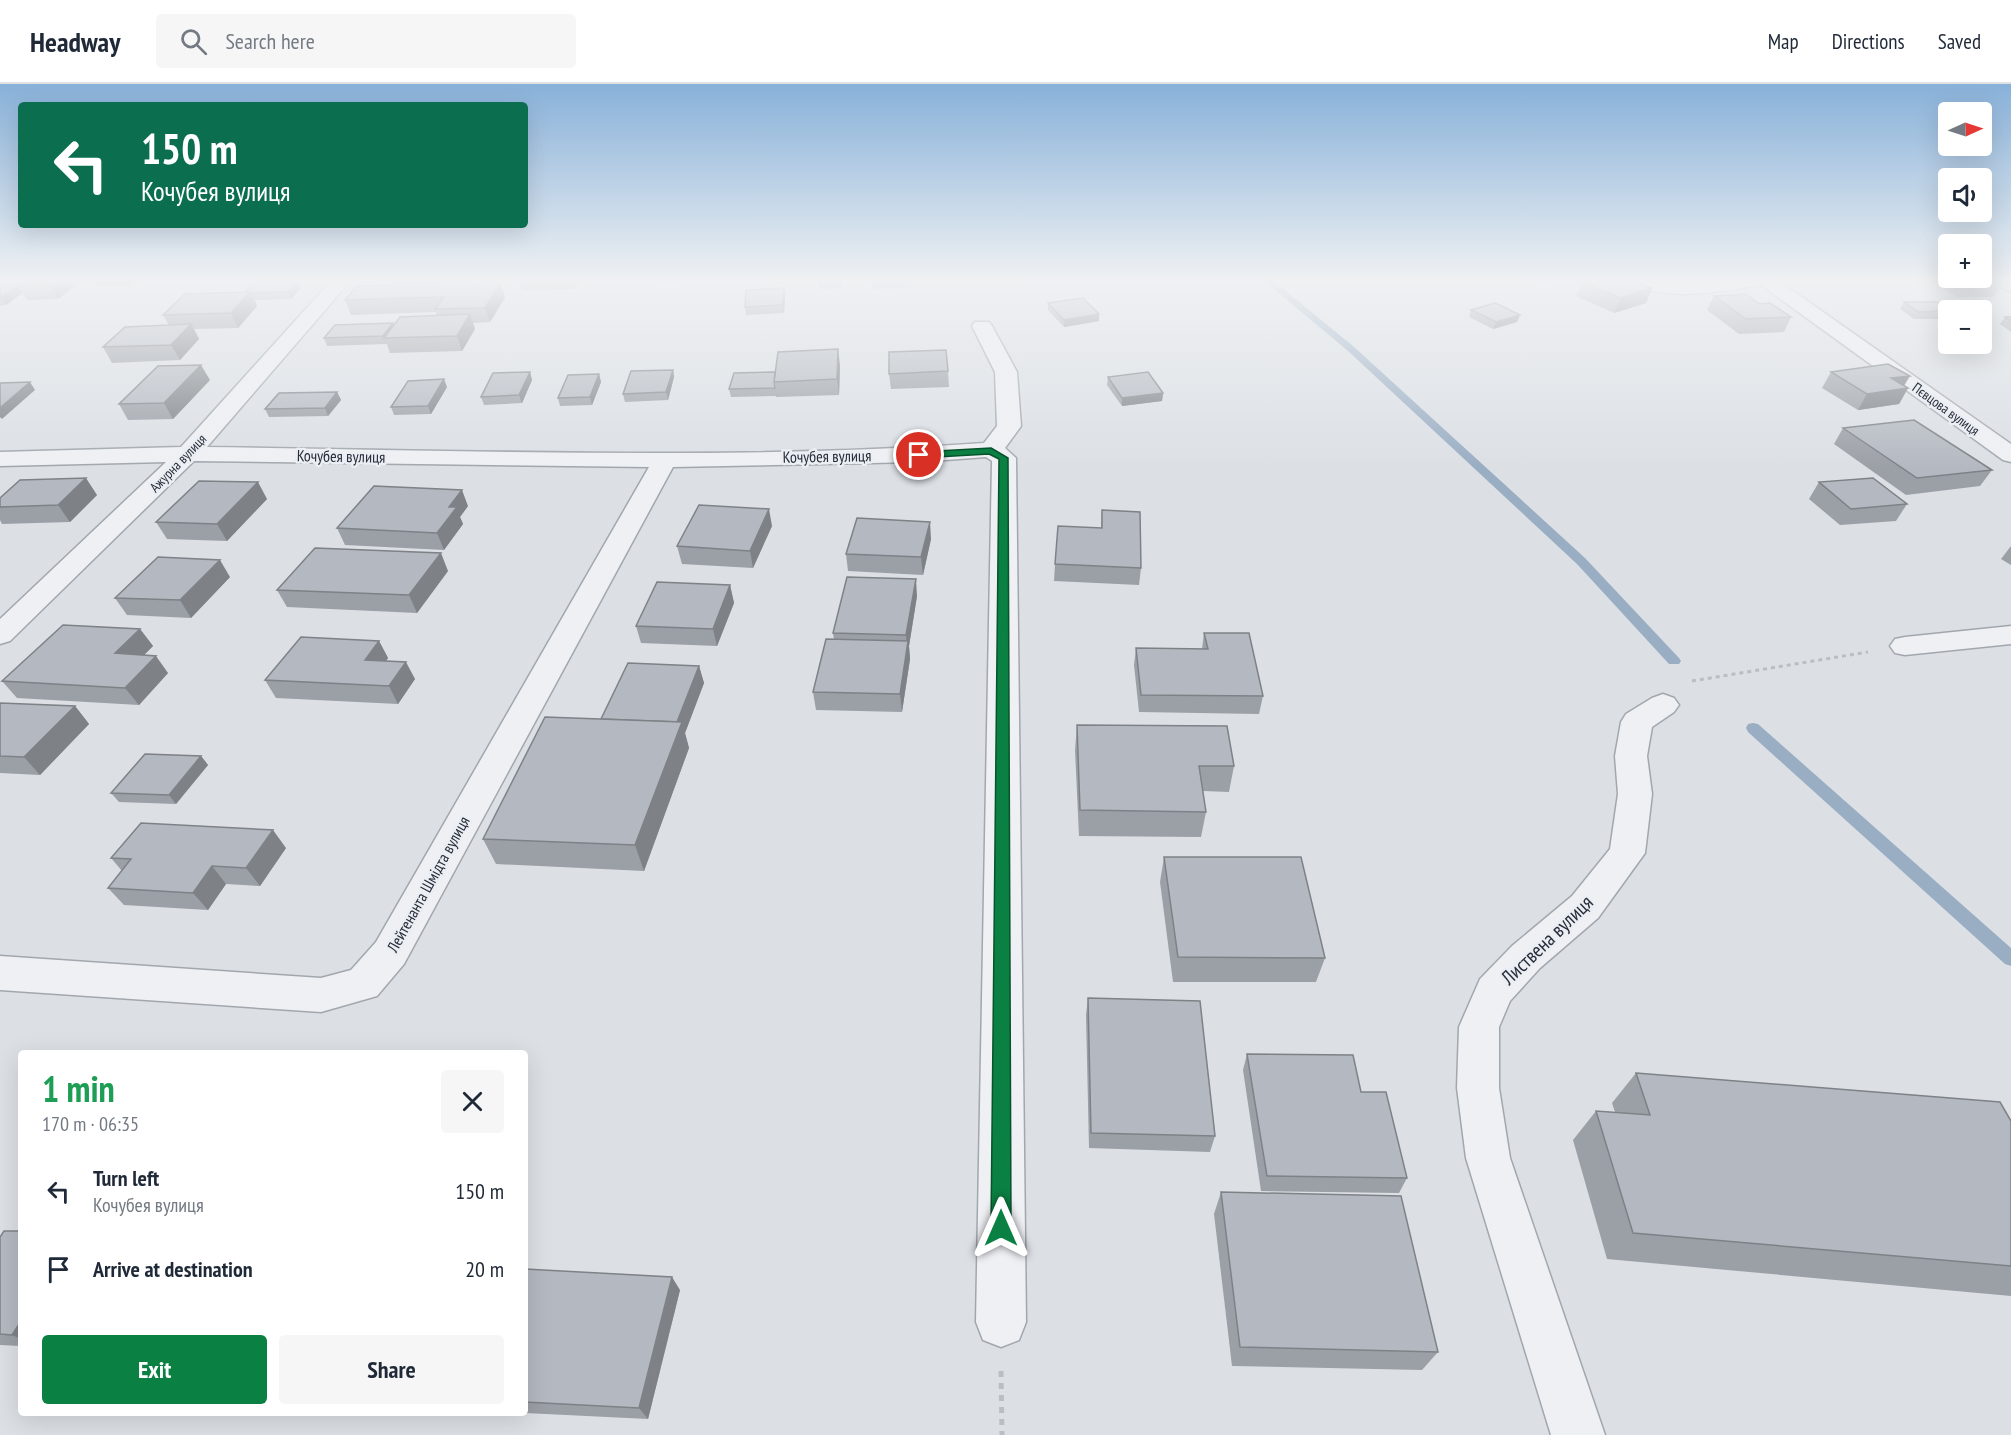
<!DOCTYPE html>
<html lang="en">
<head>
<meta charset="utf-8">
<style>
  :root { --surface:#fff; --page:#f6f6f7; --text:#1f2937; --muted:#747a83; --line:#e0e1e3; --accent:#0b8043 }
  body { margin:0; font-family:"PT Sans Narrow",sans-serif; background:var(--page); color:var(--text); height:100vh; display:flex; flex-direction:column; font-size:22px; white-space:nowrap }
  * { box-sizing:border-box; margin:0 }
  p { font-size:20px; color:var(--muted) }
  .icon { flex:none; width:33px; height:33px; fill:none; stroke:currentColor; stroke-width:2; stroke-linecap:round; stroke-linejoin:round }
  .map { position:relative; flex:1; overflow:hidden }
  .drawer { position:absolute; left:18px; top:966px; width:510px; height:366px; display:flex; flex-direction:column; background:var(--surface); border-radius:6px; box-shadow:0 6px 24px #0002 }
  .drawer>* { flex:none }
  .guide { position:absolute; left:18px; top:18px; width:510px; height:126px; border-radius:6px; box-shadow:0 6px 24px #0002; background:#0b6e4f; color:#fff; overflow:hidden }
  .needle { width:39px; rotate:87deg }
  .controls { position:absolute; left:1938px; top:18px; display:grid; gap:12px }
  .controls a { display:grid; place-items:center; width:54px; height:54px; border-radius:6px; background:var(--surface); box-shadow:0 6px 24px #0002; font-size:30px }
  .pin { position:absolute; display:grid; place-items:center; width:51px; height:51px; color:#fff; margin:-26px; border:3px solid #fff; border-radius:50%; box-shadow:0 2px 6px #0007 }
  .me { position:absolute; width:66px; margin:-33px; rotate:0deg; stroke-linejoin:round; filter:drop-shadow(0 0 4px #0008) }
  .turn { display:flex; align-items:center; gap:21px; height:126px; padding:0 24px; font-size:27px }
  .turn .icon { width:78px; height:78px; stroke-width:2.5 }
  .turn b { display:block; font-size:42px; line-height:51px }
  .round { display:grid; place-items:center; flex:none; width:63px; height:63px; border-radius:6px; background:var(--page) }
  .overview { display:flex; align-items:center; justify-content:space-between; height:102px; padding:0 24px }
  h1 { font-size:36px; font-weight:600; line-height:45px; color:#1e9e55 }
  .button { display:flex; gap:12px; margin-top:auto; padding:12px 24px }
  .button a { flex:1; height:69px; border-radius:6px; background:var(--accent); color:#fff; font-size:24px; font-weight:600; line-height:69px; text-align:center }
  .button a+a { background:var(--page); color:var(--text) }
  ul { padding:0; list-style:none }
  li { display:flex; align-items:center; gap:18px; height:78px; padding:0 24px }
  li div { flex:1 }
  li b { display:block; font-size:22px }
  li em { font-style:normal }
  header { display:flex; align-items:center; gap:36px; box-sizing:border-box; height:84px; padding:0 30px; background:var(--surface); border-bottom:2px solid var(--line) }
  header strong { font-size:28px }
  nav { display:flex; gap:33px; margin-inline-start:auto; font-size:21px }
  .search { width:420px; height:54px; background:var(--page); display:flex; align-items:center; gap:15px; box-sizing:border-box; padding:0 21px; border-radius:6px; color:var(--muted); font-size:22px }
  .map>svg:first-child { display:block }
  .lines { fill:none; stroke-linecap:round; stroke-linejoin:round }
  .stream { fill:#99adc3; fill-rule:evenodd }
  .minor-casing { stroke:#a2a7ae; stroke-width:3 }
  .path-far1 { stroke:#babec4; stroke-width:3; stroke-dasharray:4 4; stroke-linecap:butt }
  .path { stroke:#babec4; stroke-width:5; stroke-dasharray:6 6; stroke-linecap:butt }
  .minor { fill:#eef0f4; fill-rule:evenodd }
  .wall { fill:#9b9fa6 }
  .shaded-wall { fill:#7e8287 }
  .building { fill:#b4b9c1; stroke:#7e8287; stroke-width:1.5 }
  .route { fill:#0b8043; stroke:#07532c; stroke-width:1.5 }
  .labels { text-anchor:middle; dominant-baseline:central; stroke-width:5; stroke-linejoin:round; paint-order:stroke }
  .far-street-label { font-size:14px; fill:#272e3a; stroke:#ebeef3 }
  .street-label { font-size:16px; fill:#272e3a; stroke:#ebeef3 }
  .near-street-label { font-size:20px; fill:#272e3a; stroke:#ebeef3 }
</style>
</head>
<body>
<header>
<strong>Headway</strong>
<div class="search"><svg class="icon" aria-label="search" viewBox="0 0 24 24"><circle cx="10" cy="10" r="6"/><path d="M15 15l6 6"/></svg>Search here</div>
<nav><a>Map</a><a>Directions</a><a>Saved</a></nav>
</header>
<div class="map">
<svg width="2011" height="1351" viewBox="0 0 2011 1351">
  <rect width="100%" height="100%" fill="#dce0e5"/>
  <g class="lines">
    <g class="stream">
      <polygon points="1262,195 1271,195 1353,262 1585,474 1679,574 1681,577 1679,580 1669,580 1577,480 1347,266"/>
      <polygon points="1753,639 1758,640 2011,864 2011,882 2005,880 1748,648 1746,644 1748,640"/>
    </g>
    <g class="minor-casing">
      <g id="minor">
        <path d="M333,195H352L207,363C465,366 726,377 984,359L997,342L995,288L972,242L975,238H989L992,242L1017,288L1021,342L1005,364L1016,374L1026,1238L1019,1256L1001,1263L983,1256L976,1238L992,377L986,373L919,378L673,383L404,880L377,912L321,928L0,906V872L321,894L351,886L376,858L649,383L194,377L10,557L0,560V535L166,378L0,382V368L181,363Z"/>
        <path d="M1620,195H1647L1681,199L1734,195H1776L2011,360V378L2003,376L1761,201C1718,208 1678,216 1636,203C1629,201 1624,201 1620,195Z"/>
        <polygon points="1990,195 2011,195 2011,208 1992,199"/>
        <polygon points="2011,542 2011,560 1905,571 1895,569 1890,562 1895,555 1905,553"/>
        <polygon points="1663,610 1674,614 1679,621 1674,628 1652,643 1647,672 1652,710 1645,769 1598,834 1540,884 1510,917 1499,943 1499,1004 1510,1074 1605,1351 1551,1351 1466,1074 1457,1004 1459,943 1480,895 1512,862 1572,812 1610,765 1618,710 1615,672 1621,638 1626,630 1652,614"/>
      </g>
    </g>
    <polyline class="path-far1" points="1692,597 1868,568"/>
    <polyline class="path" points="1001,1287 1002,1351"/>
    <use href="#minor" class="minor"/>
  </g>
  <g class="wall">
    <polygon points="93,195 139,195 131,201 97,202"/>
    <polygon points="254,195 296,195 294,197 301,204 291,215 255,216 257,222 238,244 194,245 199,255 180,276 112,279 103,263 169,241 163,231 245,208 256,198"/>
    <polygon points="391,195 470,195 467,199 500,198 505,213 490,238 473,239 475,245 462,267 390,269 387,260 327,262 324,254 393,239 394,241 437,232 436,228 351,231 345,216 394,201"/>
    <polygon points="518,195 580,195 575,205 522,206"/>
    <polygon points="657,195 681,195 681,196 657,197"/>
    <polygon points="818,195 841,195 842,204 819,205"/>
    <polygon points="871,195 911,195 912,203 873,205"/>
    <polygon points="1533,195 1551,195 1541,198"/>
    <polygon points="1928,195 1995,195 2002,199 1993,213 1957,213"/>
    <polygon points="0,196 81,197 58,215 27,216 22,209 6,221 0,222"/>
    <polygon points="1582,198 1652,204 1646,219 1614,229 1576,212"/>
    <polygon points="785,211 784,229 746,231 745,223"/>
    <polygon points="1714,212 1759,220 1791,233 1784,248 1739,250 1707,226"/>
    <polygon points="1904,218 1948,226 1948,232 1947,235 1914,235 1900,225"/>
    <polygon points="1048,219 1099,230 1099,237 1064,243 1048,226"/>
    <polygon points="1471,226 1520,231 1517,238 1493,245 1469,233"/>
    <polygon points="2005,233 2011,233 2011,248 2000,240"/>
    <polygon points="840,281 839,311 776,313 776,312 731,313 729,305 775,288"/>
    <polygon points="673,286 674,293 668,316 625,318 623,310"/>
    <polygon points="948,287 949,303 891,305 889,290"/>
    <polygon points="530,288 532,296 522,319 484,321 481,313"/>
    <polygon points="1831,288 1904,301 1908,304 1899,320 1858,326 1822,304"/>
    <polygon points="599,290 601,298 592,321 560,322 558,314"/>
    <polygon points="1108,293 1163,309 1162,317 1122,322 1107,301"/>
    <polygon points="210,296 173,335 128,336 119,320"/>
    <polygon points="447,303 431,330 394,331 391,323"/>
    <polygon points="337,308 341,316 328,332 269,333 265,325"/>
    <polygon points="1843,344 1992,386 1980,402 1906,411 1834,360"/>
    <polygon points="1819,398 1907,420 1896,437 1840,441 1809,415"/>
    <polygon points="97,411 70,438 2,440 0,436 0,414"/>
    <polygon points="267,415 227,457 167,455 156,438"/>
    <polygon points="468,422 460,433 463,440 444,466 345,461 337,444"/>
    <polygon points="1102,426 1141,484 1139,501 1054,497 1055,480 1101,444"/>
    <polygon points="772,442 753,484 682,480 677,462"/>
    <polygon points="931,455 923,491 848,487 846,470"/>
    <polygon points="2011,462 2011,481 2001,475"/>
    <polygon points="448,487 417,529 287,523 277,506"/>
    <polygon points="230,493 191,534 127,531 115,514"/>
    <polygon points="730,501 734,519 717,562 641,559 636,542"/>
    <polygon points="917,512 909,562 910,575 902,628 816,626 813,608 834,556 833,549"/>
    <polygon points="140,545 153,562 144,571 168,589 139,621 17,614 2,597"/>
    <polygon points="1204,549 1263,612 1259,630 1139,628 1134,581 1136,564 1202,565"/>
    <polygon points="379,557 388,574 386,577 415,595 398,620 276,614 265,596"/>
    <polygon points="699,582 704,599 685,649 689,664 644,787 496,780 483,755 601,635"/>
    <polygon points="0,619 75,622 89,640 40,691 0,689"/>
    <polygon points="1077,641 1234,682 1229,708 1203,707 1206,728 1201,753 1079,752 1075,666"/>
    <polygon points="201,672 208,681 176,720 119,718 111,709"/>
    <polygon points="286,764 260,802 226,800 208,826 124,821 108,804 122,787 111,774"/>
    <polygon points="1164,773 1325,874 1316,898 1173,898 1160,798"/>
    <polygon points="1088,914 1215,1052 1210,1068 1089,1064 1086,931"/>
    <polygon points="1247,970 1361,1008 1407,1094 1399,1109 1261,1107 1243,986"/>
    <polygon points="1636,989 2011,1037 2011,1212 1607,1175 1573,1056 1596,1027 1615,1028 1612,1019"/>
    <polygon points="1221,1108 1438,1268 1422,1286 1232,1282 1214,1130"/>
    <polygon points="21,1147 21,1262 0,1261 0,1153"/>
    <polygon points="525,1185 680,1206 648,1335 525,1329"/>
  </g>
  <g class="shaded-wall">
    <polygon points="56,195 79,195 81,197 58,215 49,200"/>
    <polygon points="127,195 139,195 131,201"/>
    <polygon points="461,195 470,195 464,204"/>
    <polygon points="572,195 580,195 575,205"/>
    <polygon points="994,195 1009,195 994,196"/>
    <polygon points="1542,195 1551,195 1541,198"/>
    <polygon points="298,197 301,204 291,215 287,208"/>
    <polygon points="500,198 505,213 490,238 485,224"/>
    <polygon points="18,202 22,209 6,221 1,214"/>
    <polygon points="784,204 785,211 784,229 783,221"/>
    <polygon points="1652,204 1646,219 1614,229 1620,214"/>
    <polygon points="250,208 257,222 238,244 231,229"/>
    <polygon points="470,230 475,245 462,267 457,252"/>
    <polygon points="1099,230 1099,237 1064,243 1064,236"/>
    <polygon points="1520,231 1517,238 1493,245 1496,238"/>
    <polygon points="393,239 396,247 384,254 386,260 383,252"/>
    <polygon points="191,240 199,255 180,276 171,261"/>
    <polygon points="838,265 840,281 839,311 837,295"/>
    <polygon points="201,281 210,296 173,335 164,319"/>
    <polygon points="673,286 674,293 668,316 666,308"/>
    <polygon points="530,288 532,296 522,319 519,311"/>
    <polygon points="599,290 601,298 592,321 590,313"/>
    <polygon points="1910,292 1902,305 1908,304 1899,320 1858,326 1867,310 1891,294"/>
    <polygon points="444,295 447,303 431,330 428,322"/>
    <polygon points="30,298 35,306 2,335 0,333 0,324"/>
    <polygon points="337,308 341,316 328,332 325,324"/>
    <polygon points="1163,309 1162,317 1122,322 1122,314"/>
    <polygon points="86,394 97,411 70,438 58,421"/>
    <polygon points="258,398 267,415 227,457 217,440"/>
    <polygon points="462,406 468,422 460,433 463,440 444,466 437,449 449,423"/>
    <polygon points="769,425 772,442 753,484 750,467"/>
    <polygon points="930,438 931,455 923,491 921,473"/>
    <polygon points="441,469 448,487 417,529 409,511"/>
    <polygon points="220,476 230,493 191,534 180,516"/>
    <polygon points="916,495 917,512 909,562 910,575 902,628 900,610 907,564 906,551"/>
    <polygon points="730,501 734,519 717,562 713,545"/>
    <polygon points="140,545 153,562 128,587 115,569"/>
    <polygon points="379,557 388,574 374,594 365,576"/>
    <polygon points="156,572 168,589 139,621 125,604"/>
    <polygon points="406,578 415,595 398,620 389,602"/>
    <polygon points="699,582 704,599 685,649 689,664 644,787 635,761 677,638"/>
    <polygon points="75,622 89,640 40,691 24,673"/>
    <polygon points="201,672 208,681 176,720 169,711"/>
    <polygon points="273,746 286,764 260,802 246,784"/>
    <polygon points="212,782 226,800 208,826 193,809"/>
    <polygon points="672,1193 680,1206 648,1335 639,1324"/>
    <polygon points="21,1237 21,1255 12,1251"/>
  </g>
  <g class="building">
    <polygon points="3,195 27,195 0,214 0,196"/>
    <polygon points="27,195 56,195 49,200 18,202"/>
    <polygon points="818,195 841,195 841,197 818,198"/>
    <polygon points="872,195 911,195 873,198"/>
    <polygon points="1592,195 1628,195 1652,204 1620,214 1582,198"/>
    <polygon points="1959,195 1995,195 2002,199 1966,199"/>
    <polygon points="298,197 287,208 251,209 250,208 245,208 254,198"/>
    <polygon points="500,198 485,224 435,225 444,213 345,216 357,202"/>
    <polygon points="784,204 783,221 745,223 746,206"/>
    <polygon points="250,208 231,229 163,231 185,210"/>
    <polygon points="1746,210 1759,220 1770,219 1791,233 1746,235 1714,212"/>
    <polygon points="1083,214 1099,230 1064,236 1048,219"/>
    <polygon points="1904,218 1937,218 1950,226 1948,226 1948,227 1918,228"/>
    <polygon points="1495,219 1520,231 1496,238 1471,226"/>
    <polygon points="470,230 457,252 384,254 400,233"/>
    <polygon points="2005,233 2011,233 2011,237"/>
    <polygon points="393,239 383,252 324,254 335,241"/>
    <polygon points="191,240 171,261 103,263 125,243"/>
    <polygon points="838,265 837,295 774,298 778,268"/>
    <polygon points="946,266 948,287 889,290 889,268"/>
    <polygon points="1888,280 1910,292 1891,294 1908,304 1867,310 1831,288"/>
    <polygon points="201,281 164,319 119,320 158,282"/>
    <polygon points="673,286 666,308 623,310 631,287"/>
    <polygon points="530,288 519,311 481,313 493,289"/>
    <polygon points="775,288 774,298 775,304 729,305 734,289"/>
    <polygon points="1148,288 1163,309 1122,314 1108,293"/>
    <polygon points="599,290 590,313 558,314 568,291"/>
    <polygon points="444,295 428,322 391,323 408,297"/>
    <polygon points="30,298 0,324 0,299"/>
    <polygon points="337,308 325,324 265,325 279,309"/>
    <polygon points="1914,336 1992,386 1917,394 1843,344"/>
    <polygon points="86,394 58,421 0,423 0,414 20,396"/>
    <polygon points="1873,394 1907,420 1851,425 1819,398"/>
    <polygon points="199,397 258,398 217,440 156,438"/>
    <polygon points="374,402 462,406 449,423 457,423 437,449 337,444"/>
    <polygon points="699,421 769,425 750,467 677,462"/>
    <polygon points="1102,426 1140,428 1141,484 1055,480 1058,442 1102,444"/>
    <polygon points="857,434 930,438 921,473 846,470"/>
    <polygon points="315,464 441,469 409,511 277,506"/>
    <polygon points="158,473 220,476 180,516 115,514"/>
    <polygon points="847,493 916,495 906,551 833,549"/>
    <polygon points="657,498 730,501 713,545 636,542"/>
    <polygon points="63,541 140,545 115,569 156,572 125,604 2,597"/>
    <polygon points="1204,549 1249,549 1263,612 1141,611 1136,564 1208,565"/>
    <polygon points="301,553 379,557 365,576 406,578 389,602 265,596"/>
    <polygon points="826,555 908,557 900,610 813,608"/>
    <polygon points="628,579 699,582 677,638 601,635"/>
    <polygon points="0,619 75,622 24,673 0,672"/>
    <polygon points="545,633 682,638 635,761 483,755"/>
    <polygon points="1077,641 1227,642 1234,682 1199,682 1206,728 1080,726"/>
    <polygon points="145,670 201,672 169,711 111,709"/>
    <polygon points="141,739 273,746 246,784 212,782 193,809 108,804 131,775 111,774"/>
    <polygon points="1164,773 1301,773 1325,874 1178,873"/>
    <polygon points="1088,914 1200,917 1215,1052 1091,1049"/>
    <polygon points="1247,970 1353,971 1361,1008 1386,1008 1407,1094 1267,1092"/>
    <polygon points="1636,989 2000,1018 2011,1037 2011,1182 1633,1149 1596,1027 1650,1031"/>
    <polygon points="1221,1108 1401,1112 1438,1268 1240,1263"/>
    <polygon points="4,1147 21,1147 21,1237 12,1251 0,1250 0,1153"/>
    <polygon points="525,1185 672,1193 639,1324 525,1318"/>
  </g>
  <linearGradient id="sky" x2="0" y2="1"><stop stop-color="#88b1d9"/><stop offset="0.51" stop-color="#eff1f3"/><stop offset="1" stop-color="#eff1f3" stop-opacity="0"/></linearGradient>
  <rect width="2011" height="384" fill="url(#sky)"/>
  <polygon class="route" points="991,364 1008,374 1011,1144 1008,1151 1001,1154 994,1151 991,1144 999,375 989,370 919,374 914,371 919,368"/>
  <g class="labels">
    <g class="far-street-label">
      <text transform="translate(1946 325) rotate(36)">Пєвцова вулиця</text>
      <text transform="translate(178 379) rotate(-46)">Ажурна вулиця</text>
    </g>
    <g class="street-label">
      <text transform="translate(341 372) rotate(1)">Кочубея вулиця</text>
      <text transform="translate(827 372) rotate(-1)">Кочубея вулиця</text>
      <text transform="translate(428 800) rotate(-61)">Лейтенанта Шмідта вулиця</text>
    </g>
    <g class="near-street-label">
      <text transform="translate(1547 856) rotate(-44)">Листвена вулиця</text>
    </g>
  </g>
</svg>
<div class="controls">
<a><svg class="needle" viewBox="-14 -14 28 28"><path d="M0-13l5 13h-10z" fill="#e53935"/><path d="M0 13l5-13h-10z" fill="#747a83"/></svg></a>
<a><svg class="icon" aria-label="sound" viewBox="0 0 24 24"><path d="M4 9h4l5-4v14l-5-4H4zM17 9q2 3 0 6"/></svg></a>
<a>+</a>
<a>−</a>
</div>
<div class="pin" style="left:919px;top:371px;background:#d93025"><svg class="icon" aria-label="arrive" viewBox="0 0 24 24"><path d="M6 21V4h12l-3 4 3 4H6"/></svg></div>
<svg class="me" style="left:1001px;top:1144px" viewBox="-20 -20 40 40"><path d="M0-17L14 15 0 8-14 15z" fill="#0b8043" stroke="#fff" stroke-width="4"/></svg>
<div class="guide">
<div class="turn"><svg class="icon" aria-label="left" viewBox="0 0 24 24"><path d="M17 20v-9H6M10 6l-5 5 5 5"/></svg><div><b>150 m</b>Кочубея вулиця</div></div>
</div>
<section class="drawer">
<div class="overview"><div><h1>1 min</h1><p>170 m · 06:35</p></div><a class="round"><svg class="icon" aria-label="close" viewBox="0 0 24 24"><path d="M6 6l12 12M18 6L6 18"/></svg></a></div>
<ul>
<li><svg class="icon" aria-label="left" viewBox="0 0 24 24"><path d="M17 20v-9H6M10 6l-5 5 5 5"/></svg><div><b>Turn left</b><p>Кочубея вулиця</p></div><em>150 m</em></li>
<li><svg class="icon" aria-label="arrive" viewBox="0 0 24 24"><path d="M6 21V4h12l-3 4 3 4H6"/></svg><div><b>Arrive at destination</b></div><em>20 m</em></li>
</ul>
<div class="button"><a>Exit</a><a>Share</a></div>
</section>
</div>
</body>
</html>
